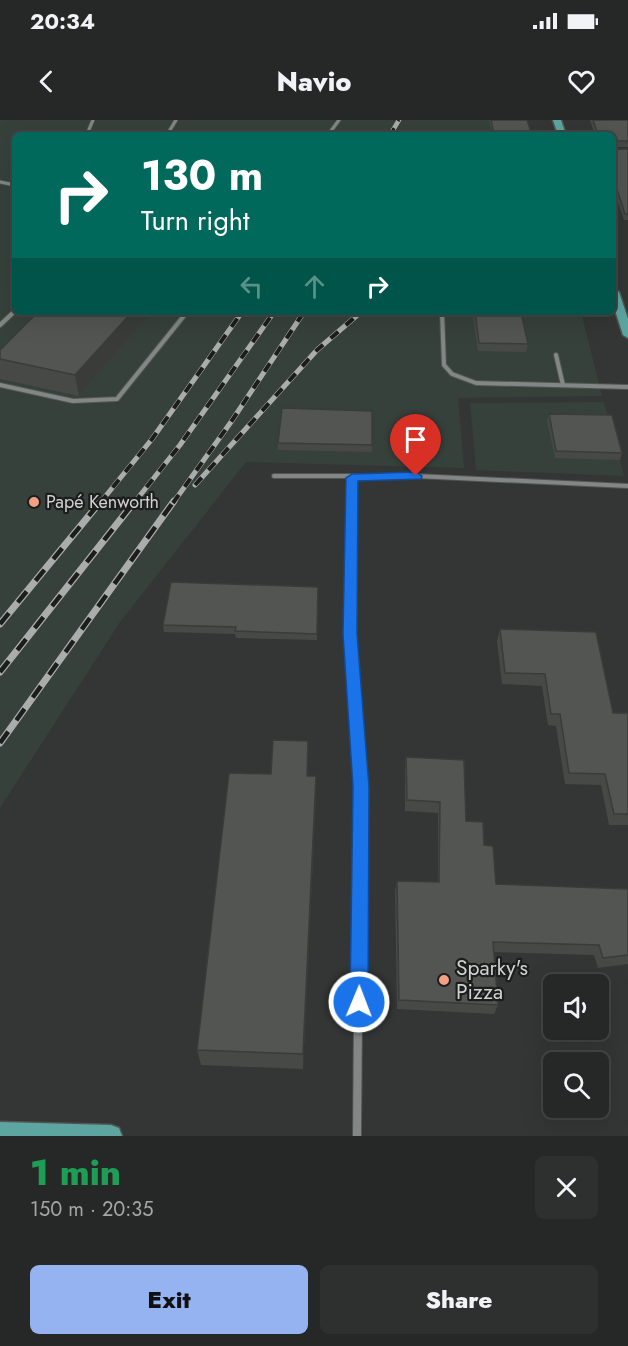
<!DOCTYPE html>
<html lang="en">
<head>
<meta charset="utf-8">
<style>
  :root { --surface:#262827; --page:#2e302f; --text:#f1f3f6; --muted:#a4a6a7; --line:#424444; --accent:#95b2f1 }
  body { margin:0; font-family:Jost,sans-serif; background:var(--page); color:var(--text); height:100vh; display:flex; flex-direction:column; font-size:22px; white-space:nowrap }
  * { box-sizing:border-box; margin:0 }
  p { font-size:20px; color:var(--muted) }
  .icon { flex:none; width:33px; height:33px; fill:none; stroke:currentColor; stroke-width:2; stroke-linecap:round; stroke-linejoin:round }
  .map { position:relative; height:1016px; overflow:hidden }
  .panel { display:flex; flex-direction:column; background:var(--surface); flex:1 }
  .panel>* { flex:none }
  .top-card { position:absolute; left:12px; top:12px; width:604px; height:183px; border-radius:9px; box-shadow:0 6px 24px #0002,0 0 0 2px var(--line); background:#00695c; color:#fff; overflow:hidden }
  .controls { position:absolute; left:543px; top:854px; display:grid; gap:12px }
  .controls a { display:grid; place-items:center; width:66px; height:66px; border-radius:9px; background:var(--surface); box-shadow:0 6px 24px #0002,0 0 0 2px var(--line); font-size:30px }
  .pin { position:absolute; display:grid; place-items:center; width:51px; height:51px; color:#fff; margin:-62px -26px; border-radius:50% 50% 50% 0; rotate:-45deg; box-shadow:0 0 6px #0007 }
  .pin .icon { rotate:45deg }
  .me { position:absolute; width:66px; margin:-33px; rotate:1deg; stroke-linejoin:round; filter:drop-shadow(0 0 4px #0008) }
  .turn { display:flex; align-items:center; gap:21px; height:126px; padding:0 30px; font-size:27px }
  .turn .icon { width:78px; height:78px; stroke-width:2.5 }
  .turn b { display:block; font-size:42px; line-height:51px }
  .lanes { display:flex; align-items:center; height:57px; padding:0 30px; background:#0003; justify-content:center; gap:30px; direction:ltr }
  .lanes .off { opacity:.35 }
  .round { display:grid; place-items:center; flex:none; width:63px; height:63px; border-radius:9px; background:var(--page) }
  .head { display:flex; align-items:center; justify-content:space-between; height:102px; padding:0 30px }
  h1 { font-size:36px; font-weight:800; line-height:45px; color:#1e9e55 }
  .cta { display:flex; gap:12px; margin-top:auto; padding:12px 30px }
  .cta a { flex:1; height:69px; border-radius:9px; background:var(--accent); color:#111; font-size:24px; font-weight:800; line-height:69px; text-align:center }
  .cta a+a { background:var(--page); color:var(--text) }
  .status { display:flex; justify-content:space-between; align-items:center; height:42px; padding:0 30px; background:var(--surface); direction:ltr }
  .status svg { height:16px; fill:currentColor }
  header { display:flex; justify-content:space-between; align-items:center; height:78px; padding:0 30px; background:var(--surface); font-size:27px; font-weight:800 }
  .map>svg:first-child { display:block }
  .built { fill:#37413c }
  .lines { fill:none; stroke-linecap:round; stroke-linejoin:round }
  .service-far1-casing { stroke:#505452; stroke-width:4.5 }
  .service-casing { stroke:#505452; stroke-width:6 }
  .minor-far2-casing { stroke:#505452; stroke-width:7 }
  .minor-far1-casing { stroke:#505452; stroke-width:9 }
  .minor-casing { stroke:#505452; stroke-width:10 }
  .primary-casing { stroke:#505452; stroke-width:3 }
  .service-far1 { stroke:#828684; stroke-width:3 }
  .service { stroke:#828684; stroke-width:4 }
  .minor-far2 { stroke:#828684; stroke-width:4.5 }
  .minor-far1 { stroke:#828684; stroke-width:6 }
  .minor { stroke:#828684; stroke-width:8 }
  .primary { fill:#5ca5a0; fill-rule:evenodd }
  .rail-far2-casing { stroke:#aaadab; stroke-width:4.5 }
  .rail-far1-casing { stroke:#aaadab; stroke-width:5 }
  .rail-casing { stroke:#aaadab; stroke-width:7 }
  .rail-far2 { stroke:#1c1d1c; stroke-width:3; stroke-dasharray:8; stroke-linecap:butt }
  .rail-far1 { stroke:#1c1d1c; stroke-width:4; stroke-dasharray:10; stroke-linecap:butt }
  .rail { stroke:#1c1d1c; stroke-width:4.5; stroke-dasharray:14; stroke-linecap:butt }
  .wall { fill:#474947 }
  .shaded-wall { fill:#393c39 }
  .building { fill:#525552; stroke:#393c39; stroke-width:1.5 }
  .route { fill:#1a73e8; stroke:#114b97; stroke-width:1.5 }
  .poi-dot { fill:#f39f83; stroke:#1c1d1c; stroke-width:2 }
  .labels { text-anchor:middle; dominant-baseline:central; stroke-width:4.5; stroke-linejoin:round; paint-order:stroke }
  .poi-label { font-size:18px; fill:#cfd2d0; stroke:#1c1d1c; text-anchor:start }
  .near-poi-label { font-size:21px; fill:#cfd2d0; stroke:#1c1d1c; text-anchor:start }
</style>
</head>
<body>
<div class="status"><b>20:34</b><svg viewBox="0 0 49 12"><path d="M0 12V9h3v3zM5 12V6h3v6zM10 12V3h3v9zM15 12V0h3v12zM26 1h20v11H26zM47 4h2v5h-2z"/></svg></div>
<header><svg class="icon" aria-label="back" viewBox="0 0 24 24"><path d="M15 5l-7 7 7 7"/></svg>Navio<svg class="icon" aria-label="heart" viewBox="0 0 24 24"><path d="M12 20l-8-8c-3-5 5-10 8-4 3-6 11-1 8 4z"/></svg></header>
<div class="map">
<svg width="628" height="1016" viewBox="0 0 628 1016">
  <rect width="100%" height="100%" fill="#333634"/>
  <g class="built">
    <polygon points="0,0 527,0 531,15 15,15 15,192 581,192 602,276 458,278 464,348 246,342 120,502 0,688"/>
    <polygon points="604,282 624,356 476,350 470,283"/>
  </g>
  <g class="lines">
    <g class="service-far1-casing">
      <g id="service-far1">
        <polyline points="93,0 88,12 123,15"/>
        <polyline points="167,15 176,0"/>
        <polyline points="328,15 339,0"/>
        <polyline points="0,62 15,65"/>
      </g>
    </g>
    <g class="service-casing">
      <g id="service">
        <polyline points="442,192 444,245 452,254 476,263 628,267"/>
        <polyline points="0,205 15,191"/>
        <polyline points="556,235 563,265"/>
        <polyline points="0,265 73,281 117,279 187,192"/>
        <polyline points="274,356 416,356 628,366"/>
      </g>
    </g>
    <g class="minor-far2-casing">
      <polyline id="minor-far2" points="352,383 352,358"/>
    </g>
    <g class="minor-far1-casing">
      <polyline id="minor-far1" points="352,381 350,514 360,660"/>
    </g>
    <g class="minor-casing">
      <polyline id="minor" points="357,1016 360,658"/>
    </g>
    <g class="primary-casing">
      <g id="primary">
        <polygon points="553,0 561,0 566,15 558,15"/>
        <polygon points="614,169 619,172 628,199 628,218 623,215 614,187"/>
        <polygon points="0,1002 111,1005 119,1008 122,1016 0,1016"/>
      </g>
    </g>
    <use href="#service-far1" class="service-far1"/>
    <use href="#service" class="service"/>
    <use href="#minor-far2" class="minor-far2"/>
    <use href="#minor-far1" class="minor-far1"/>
    <use href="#minor" class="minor"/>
    <use href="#primary" class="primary"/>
    <g class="rail-far2-casing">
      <polyline id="rail-far2" points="390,15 399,0"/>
    </g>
    <g class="rail-far1-casing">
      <g id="rail-far1">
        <polyline points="195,365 317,230 361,192"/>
        <polyline points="100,383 152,319 242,192"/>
        <polyline points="134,383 180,325 274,192"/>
        <polyline points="173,383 231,302 304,192"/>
      </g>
    </g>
    <g class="rail-casing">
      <g id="rail">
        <polyline points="0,504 101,381"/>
        <polyline points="0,552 135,381"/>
        <polyline points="0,623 174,381"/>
      </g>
    </g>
    <use href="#rail-far2" class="rail-far2"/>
    <use href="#rail-far1" class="rail-far1"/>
    <use href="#rail" class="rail"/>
  </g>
  <g class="wall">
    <polygon points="489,0 527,0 532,15 492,15"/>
    <polygon points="590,0 628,0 628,27 614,27 615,29 628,29 628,100 624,100 614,70 614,15 595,15"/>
    <polygon points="38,192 152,192 79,276 0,259 0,230"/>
    <polygon points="472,192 521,192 528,224 526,232 478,231"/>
    <polygon points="372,291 372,332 278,330 278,323"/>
    <polygon points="549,294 622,333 620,340 555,338 547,300"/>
    <polygon points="318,467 317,520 236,518 235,514 164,512 163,505"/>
    <polygon points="500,509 613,593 628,593 628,707 628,705 609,705 601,665 565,664 556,606 548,605 542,566 502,564 497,521"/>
    <polygon points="406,637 466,701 484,725 496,764 628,769 628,844 598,848 594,835 493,832 498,885 494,894 397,889 395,771 397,761 438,762 438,693 405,691 405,648"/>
    <polygon points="308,641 308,656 316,676 303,949 201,945 197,930 271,654"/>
  </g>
  <g class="shaded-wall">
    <polygon points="132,192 152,192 79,276 75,255"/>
    <polygon points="308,621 308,641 307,676 307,656"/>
    <polygon points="316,656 316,676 303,949 303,934"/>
  </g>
  <g class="building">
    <polygon points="491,0 527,0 532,15 494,15"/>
    <polygon points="593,0 628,0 628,21 615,21 614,23 614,15 598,15"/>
    <polygon points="614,27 615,29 628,29 628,94 625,94 614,60"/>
    <polygon points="38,192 132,192 75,255 0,239 0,230"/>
    <polygon points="475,192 521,192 528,224 479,223"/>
    <polygon points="282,288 372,291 372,325 278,323"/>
    <polygon points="549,294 612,295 622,333 556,331"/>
    <polygon points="171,462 318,467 317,514 235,511 236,507 163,505"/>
    <polygon points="500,509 596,512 613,593 628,593 628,694 614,694 605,654 569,653 560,594 551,594 545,554 505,553"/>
    <polygon points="273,620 308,621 307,656 316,656 303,934 197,930 229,653 271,654"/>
    <polygon points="406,637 464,640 466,701 483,702 484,725 493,726 496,764 628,769 628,835 603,838 599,825 493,822 498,885 399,880 397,761 439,762 440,682 407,680"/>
  </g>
  <polygon class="route" points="416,352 422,356 421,359 358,361 357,514 369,667 368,882 366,888 359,891 353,888 350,882 353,667 343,514 346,358 352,354"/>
  <g class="poi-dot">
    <circle cx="34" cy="382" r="6"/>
    <circle cx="444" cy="860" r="6"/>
  </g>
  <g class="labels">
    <g class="poi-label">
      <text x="46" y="382">Papé Kenworth</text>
    </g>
    <g class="near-poi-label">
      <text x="456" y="848">Sparky's<tspan x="456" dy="24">Pizza</tspan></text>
    </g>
  </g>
</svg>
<div class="controls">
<a><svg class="icon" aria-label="sound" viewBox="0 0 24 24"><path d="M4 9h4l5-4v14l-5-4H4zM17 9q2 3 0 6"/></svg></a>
<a><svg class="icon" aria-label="search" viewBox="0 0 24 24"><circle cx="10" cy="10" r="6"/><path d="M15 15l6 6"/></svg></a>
</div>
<div class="pin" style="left:416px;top:356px;background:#d93025"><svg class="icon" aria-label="arrive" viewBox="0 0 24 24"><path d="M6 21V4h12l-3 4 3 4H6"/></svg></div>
<svg class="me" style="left:359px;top:882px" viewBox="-20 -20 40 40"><circle r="17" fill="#1a73e8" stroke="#fff" stroke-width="3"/><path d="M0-11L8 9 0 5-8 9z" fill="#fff"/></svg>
<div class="top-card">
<div class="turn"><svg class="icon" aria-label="right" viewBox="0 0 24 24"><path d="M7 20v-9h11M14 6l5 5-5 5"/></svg><div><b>130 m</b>Turn right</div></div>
<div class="lanes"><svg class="icon off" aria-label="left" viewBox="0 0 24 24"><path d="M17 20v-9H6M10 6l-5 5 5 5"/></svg><svg class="icon off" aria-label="ahead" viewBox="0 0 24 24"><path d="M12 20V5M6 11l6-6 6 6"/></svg><svg class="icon" aria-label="right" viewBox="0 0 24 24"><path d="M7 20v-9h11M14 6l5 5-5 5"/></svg></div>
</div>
</div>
<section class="panel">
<div class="head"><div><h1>1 min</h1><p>150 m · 20:35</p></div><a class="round"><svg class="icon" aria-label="close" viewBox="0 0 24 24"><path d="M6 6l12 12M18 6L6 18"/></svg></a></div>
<div class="cta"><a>Exit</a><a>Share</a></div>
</section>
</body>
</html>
